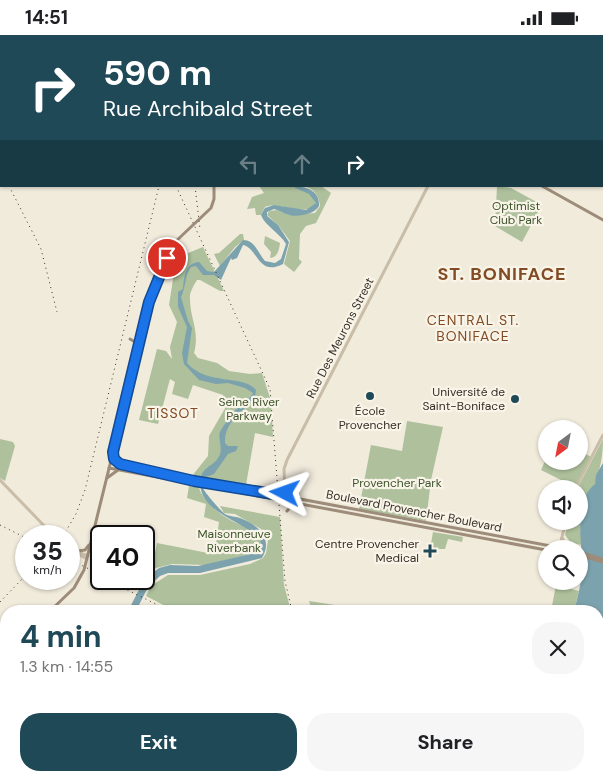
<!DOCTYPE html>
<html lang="en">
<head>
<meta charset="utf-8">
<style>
  :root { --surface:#fff; --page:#f6f6f6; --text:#202124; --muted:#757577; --accent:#1f4956 }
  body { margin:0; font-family:"DM Sans",sans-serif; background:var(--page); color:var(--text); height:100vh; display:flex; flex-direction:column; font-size:19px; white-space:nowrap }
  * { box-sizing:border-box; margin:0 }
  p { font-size:16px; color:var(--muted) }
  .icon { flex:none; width:28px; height:28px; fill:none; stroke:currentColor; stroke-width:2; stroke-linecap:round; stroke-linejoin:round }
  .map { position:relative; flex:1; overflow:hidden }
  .panel { position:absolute; left:0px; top:570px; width:604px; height:176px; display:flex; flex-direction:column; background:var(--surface); border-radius:20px 20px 0 0; box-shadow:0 1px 4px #0004 }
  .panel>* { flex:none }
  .banner { position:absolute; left:0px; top:0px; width:604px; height:152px; box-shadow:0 1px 4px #0004; background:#1f4956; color:#fff; overflow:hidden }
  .needle { width:32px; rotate:212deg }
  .tools { position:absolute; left:538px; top:385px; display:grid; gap:10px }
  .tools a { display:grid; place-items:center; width:50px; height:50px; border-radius:50%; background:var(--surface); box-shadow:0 1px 4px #0004; font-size:25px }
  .speed { position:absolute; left:15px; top:490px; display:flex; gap:10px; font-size:25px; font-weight:700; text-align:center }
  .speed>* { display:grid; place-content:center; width:65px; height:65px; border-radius:50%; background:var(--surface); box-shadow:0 1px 4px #0004; line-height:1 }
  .speed small { font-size:12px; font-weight:400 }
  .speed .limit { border:2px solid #111; border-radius:8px; background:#fff; color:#111 }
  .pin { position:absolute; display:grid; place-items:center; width:42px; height:42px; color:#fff; margin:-21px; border:2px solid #fff; border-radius:50%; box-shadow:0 1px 5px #0007 }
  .me { position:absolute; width:55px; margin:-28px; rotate:274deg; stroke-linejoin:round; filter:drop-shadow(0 0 4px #0008) }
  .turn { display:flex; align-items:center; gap:18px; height:105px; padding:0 20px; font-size:22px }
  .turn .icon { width:65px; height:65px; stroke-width:2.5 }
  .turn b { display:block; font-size:35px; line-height:42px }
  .lanes { display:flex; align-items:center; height:48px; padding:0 20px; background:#0003; justify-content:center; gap:25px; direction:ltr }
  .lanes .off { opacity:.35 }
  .round { display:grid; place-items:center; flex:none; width:52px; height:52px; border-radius:20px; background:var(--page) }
  .summary { display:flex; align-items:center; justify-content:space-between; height:85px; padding:0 20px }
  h1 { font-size:30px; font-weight:700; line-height:38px; color:var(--accent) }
  .primary-button { display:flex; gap:10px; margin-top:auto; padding:10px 20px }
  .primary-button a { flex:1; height:58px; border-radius:20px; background:var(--accent); color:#fff; font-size:20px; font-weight:700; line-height:58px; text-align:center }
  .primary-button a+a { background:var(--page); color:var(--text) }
  .status { display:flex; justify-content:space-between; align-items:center; height:35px; padding:0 25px; background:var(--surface); direction:ltr }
  .status svg { height:14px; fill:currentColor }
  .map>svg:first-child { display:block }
  .green { fill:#aec09c }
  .water { fill:#7ca3ad }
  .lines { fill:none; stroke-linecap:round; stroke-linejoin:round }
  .tertiary { stroke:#c9bda8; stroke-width:3 }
  .secondary { stroke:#9d8c79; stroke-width:3 }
  .rail { stroke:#362f28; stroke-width:1; stroke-dasharray:1 4; stroke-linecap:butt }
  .route-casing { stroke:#114b97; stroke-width:12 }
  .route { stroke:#1a73e8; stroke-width:9 }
  .poi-dot { fill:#1f4956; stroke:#f9f4e8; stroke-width:2 }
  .labels { text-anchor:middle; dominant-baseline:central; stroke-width:4.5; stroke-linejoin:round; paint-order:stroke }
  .park-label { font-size:12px; fill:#3e542d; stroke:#f9f4e8 }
  .street-label { font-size:12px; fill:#362f28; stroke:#f9f4e8 }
  .poi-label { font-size:12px; fill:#362f28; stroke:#f9f4e8; text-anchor:end }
  .neighbourhood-label { font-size:14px; letter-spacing:1px; fill:#834b23; stroke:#f9f4e8 }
  .district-label { font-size:18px; font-weight:bold; letter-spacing:1px; fill:#834b23; stroke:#f9f4e8 }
</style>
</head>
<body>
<div class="status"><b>14:51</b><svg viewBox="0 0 49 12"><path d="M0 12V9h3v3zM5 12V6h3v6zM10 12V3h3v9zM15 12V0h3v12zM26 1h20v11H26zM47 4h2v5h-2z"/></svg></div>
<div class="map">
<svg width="603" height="746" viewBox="0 0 603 746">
  <rect width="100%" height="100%" fill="#f1ebdc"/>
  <g class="green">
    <path d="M259,151C275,151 311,148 316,168C306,184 280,165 265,172L261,180H256L255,173L247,174L252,162L264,158Z"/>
    <path d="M303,151H321L331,158L316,188L306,191L300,199L299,224L302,227L294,237L284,229L290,206L278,190L267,180L269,176L277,175L289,180L315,178L320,171C319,161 314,153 303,151Z"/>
    <polygon points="497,151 511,153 542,170 522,207 495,191"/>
    <polygon points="240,199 243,199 244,205 235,212 220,231 214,219 219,218"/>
    <path d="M265,201L280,208C279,215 278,222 270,223L271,217L264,209Z"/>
    <path d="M203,212L224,256H220L200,245H197C194,250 189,258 190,264C190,284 200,296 194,318L198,323L217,328L229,336L250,339L262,338L271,366L273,402L255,398L246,450L193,443L192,441L208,421L209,401L227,370L223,360L193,350L188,364L172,359L175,347L170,344L158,389L139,385L157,314L166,316L172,324L170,312L177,287L169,270L174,238L183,220Z"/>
    <polygon points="407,386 443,392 431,445 426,486 359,474 371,410 402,416"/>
    <polygon points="0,404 13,407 15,411 5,446 0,443"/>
    <path d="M603,404C603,423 600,433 595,449C579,466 579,488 582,510L571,508L565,500L568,486H579L577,454Z"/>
    <polygon points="579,415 591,422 575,452 541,435 546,424 546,426 579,426"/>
    <path d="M189,451L199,452C200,462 218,478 227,483C241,492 258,493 263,511L259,517L205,530L172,529L152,534L157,508L208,518L215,515L219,487L204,482L206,469L187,463Z"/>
    <polygon points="220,471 280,482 284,550 291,576 175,576 146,561 151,551 168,540 200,540 250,529 263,523 266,518 268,505 261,494 235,479 224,478"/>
    <polygon points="433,497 463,502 462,507 448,504 445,514 430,514"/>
    <polygon points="556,550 579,556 574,576 551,576"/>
    <polygon points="309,566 341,571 340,576 312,576"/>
    <polygon points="86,740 151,740 153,742 149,746 90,746"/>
    <polygon points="357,740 452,740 450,746 365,746"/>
  </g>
  <g class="water">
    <path d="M291,151C307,151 320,156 319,171C314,180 295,183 286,179C281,177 279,175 274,174L267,177V181L278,190L289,207L283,229C258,242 258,213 243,210L237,223L232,225L231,223L221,245L214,240H203L196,231L191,232C185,239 186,252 181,262L188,286L192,293L187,328C207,351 243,339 256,355L255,364C243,376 224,387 225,408L228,411H238L236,416L228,419L214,439L206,442L203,453C204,457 222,477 225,479C230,482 235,481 240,483C257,489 274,503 262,523L200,538H168L160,541L148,552L136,576H128L144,545L159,533L170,530L198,531L255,518L261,514C267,489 192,483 201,442C202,433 214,430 218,423C225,414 216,403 221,395C226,387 233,378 239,371C244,365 250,365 253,358L245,353L228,348L216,349L199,345L184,329L182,318L187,292L178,272V257L183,254C184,242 185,228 199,227L207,236L214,237L243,205C255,205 258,218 265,226L275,228L281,224L286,209C280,198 265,191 261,180L265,173L274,170L306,175L316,168L309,159Z"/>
    <path d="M603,428V746H549L553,740H598V576H574C578,562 582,545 582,530C582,505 573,466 595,449L596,440Z"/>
    <polygon points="27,740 86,740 90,746 31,746"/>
    <polygon points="284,740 357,740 365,746 292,746"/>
  </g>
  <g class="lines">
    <g class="tertiary">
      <polyline points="505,1 506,0"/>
      <polyline points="0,445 54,501"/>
      <polyline points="286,452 294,462"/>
      <polyline points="575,454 603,400"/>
      <polyline points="285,461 284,434 287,425 428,151"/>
      <polyline points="562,503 567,511 574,514"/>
      <polyline points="69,514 87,524"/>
      <polyline points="70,514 88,521"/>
      <polyline points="559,514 566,486"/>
    </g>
    <g class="secondary">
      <polyline points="333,0 335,1"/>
      <polyline points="224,1 224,0"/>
      <polyline points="602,148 603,149"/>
      <polyline points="542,151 603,185"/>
      <polyline points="130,304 135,307 138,314"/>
      <polyline points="111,427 194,446 236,452 567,514"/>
      <polyline points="109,433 546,515"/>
      <polyline points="107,443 118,435"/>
      <polyline points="287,476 293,469"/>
      <polyline points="78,516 85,515 89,510"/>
      <polyline points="579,517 603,524"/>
      <polyline points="579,520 603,527"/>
      <polyline points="50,576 74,553 84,535 152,259 174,208 211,173 214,164 214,151"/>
      <polyline points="0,623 6,617"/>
      <polyline points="0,626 6,621"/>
      <polyline points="0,733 9,746"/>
      <polyline points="239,740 245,746"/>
      <polyline points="150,746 158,740"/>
    </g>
    <g class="rail">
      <polyline points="104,0 105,1"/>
      <polyline points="196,1 197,0"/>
      <polyline points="0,135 1,137"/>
      <polyline points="9,151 41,214 57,277"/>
      <polyline points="176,151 270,354 285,546 292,576"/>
      <polyline points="195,151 200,194"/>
      <polyline points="0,490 26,503"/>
      <polyline points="63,501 76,479 85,455 159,151"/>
      <polyline points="69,524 101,540"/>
      <polyline points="105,544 170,576"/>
      <polyline points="0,567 26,540"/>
      <polyline points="0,608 6,617"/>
      <polyline points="598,704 603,705"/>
      <polyline points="166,740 174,746"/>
    </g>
  </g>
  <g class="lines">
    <g class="route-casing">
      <polyline id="route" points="167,223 149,267 113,417 114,424 120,429 194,446 285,461 285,458"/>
    </g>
    <use href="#route" class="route"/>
  </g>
  <g class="poi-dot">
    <circle cx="370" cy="361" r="5"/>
    <circle cx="515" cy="364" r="5"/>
    <path d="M427.5 508.5h5v5h5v5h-5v5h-5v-5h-5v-5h5z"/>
  </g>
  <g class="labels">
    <g class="park-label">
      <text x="516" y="171">Optimist<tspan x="516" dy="14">Club Park</tspan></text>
      <text x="249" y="367">Seine River<tspan x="249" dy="14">Parkway</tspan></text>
      <text x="397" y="448">Provencher Park</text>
      <text x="234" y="499">Maisonneuve<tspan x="234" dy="14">Riverbank</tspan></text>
    </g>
    <g class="street-label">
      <text transform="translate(340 303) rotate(-63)">Rue Des Meurons Street</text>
      <text transform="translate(414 476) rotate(11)">Boulevard Provencher Boulevard</text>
    </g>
    <g class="poi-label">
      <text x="505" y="357">Université de<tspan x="505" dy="14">Saint-Boniface</tspan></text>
      <text x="370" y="376" text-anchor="middle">École<tspan x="370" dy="14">Provencher</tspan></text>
      <text x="419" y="509">Centre Provencher<tspan x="419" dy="14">Medical</tspan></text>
    </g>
    <g class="neighbourhood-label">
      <text x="473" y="285">CENTRAL ST.<tspan x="473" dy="16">BONIFACE</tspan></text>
      <text x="173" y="378">TISSOT</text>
    </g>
    <g class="district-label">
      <text x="502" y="239">ST. BONIFACE</text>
    </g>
  </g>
</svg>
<div class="tools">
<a><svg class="needle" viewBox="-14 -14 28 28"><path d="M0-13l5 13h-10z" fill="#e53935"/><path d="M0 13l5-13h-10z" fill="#757577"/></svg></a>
<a><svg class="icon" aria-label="sound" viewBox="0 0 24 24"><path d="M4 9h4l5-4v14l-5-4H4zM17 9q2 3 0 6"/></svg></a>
<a><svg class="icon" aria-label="search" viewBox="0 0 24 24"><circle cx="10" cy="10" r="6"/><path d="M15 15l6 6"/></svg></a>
</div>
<div class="speed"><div>35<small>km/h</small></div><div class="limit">40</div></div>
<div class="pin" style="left:167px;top:223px;background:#d93025"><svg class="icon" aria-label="arrive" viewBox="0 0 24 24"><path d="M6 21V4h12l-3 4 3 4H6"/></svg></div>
<svg class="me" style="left:285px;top:458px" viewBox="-20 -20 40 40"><path d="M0-17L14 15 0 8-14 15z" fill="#1a73e8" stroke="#fff" stroke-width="4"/></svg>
<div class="banner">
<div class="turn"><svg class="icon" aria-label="right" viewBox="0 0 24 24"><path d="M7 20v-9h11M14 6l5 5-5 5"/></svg><div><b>590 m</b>Rue Archibald Street</div></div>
<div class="lanes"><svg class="icon off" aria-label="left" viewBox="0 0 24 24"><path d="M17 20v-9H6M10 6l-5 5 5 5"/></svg><svg class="icon off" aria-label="ahead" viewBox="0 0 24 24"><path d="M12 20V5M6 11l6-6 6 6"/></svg><svg class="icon" aria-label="right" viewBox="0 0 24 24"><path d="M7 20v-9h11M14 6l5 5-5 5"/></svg></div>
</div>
<section class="panel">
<div class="summary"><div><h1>4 min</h1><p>1.3 km · 14:55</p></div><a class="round"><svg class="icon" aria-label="close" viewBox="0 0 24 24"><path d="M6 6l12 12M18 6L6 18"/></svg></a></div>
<div class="primary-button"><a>Exit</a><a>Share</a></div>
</section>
</div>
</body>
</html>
